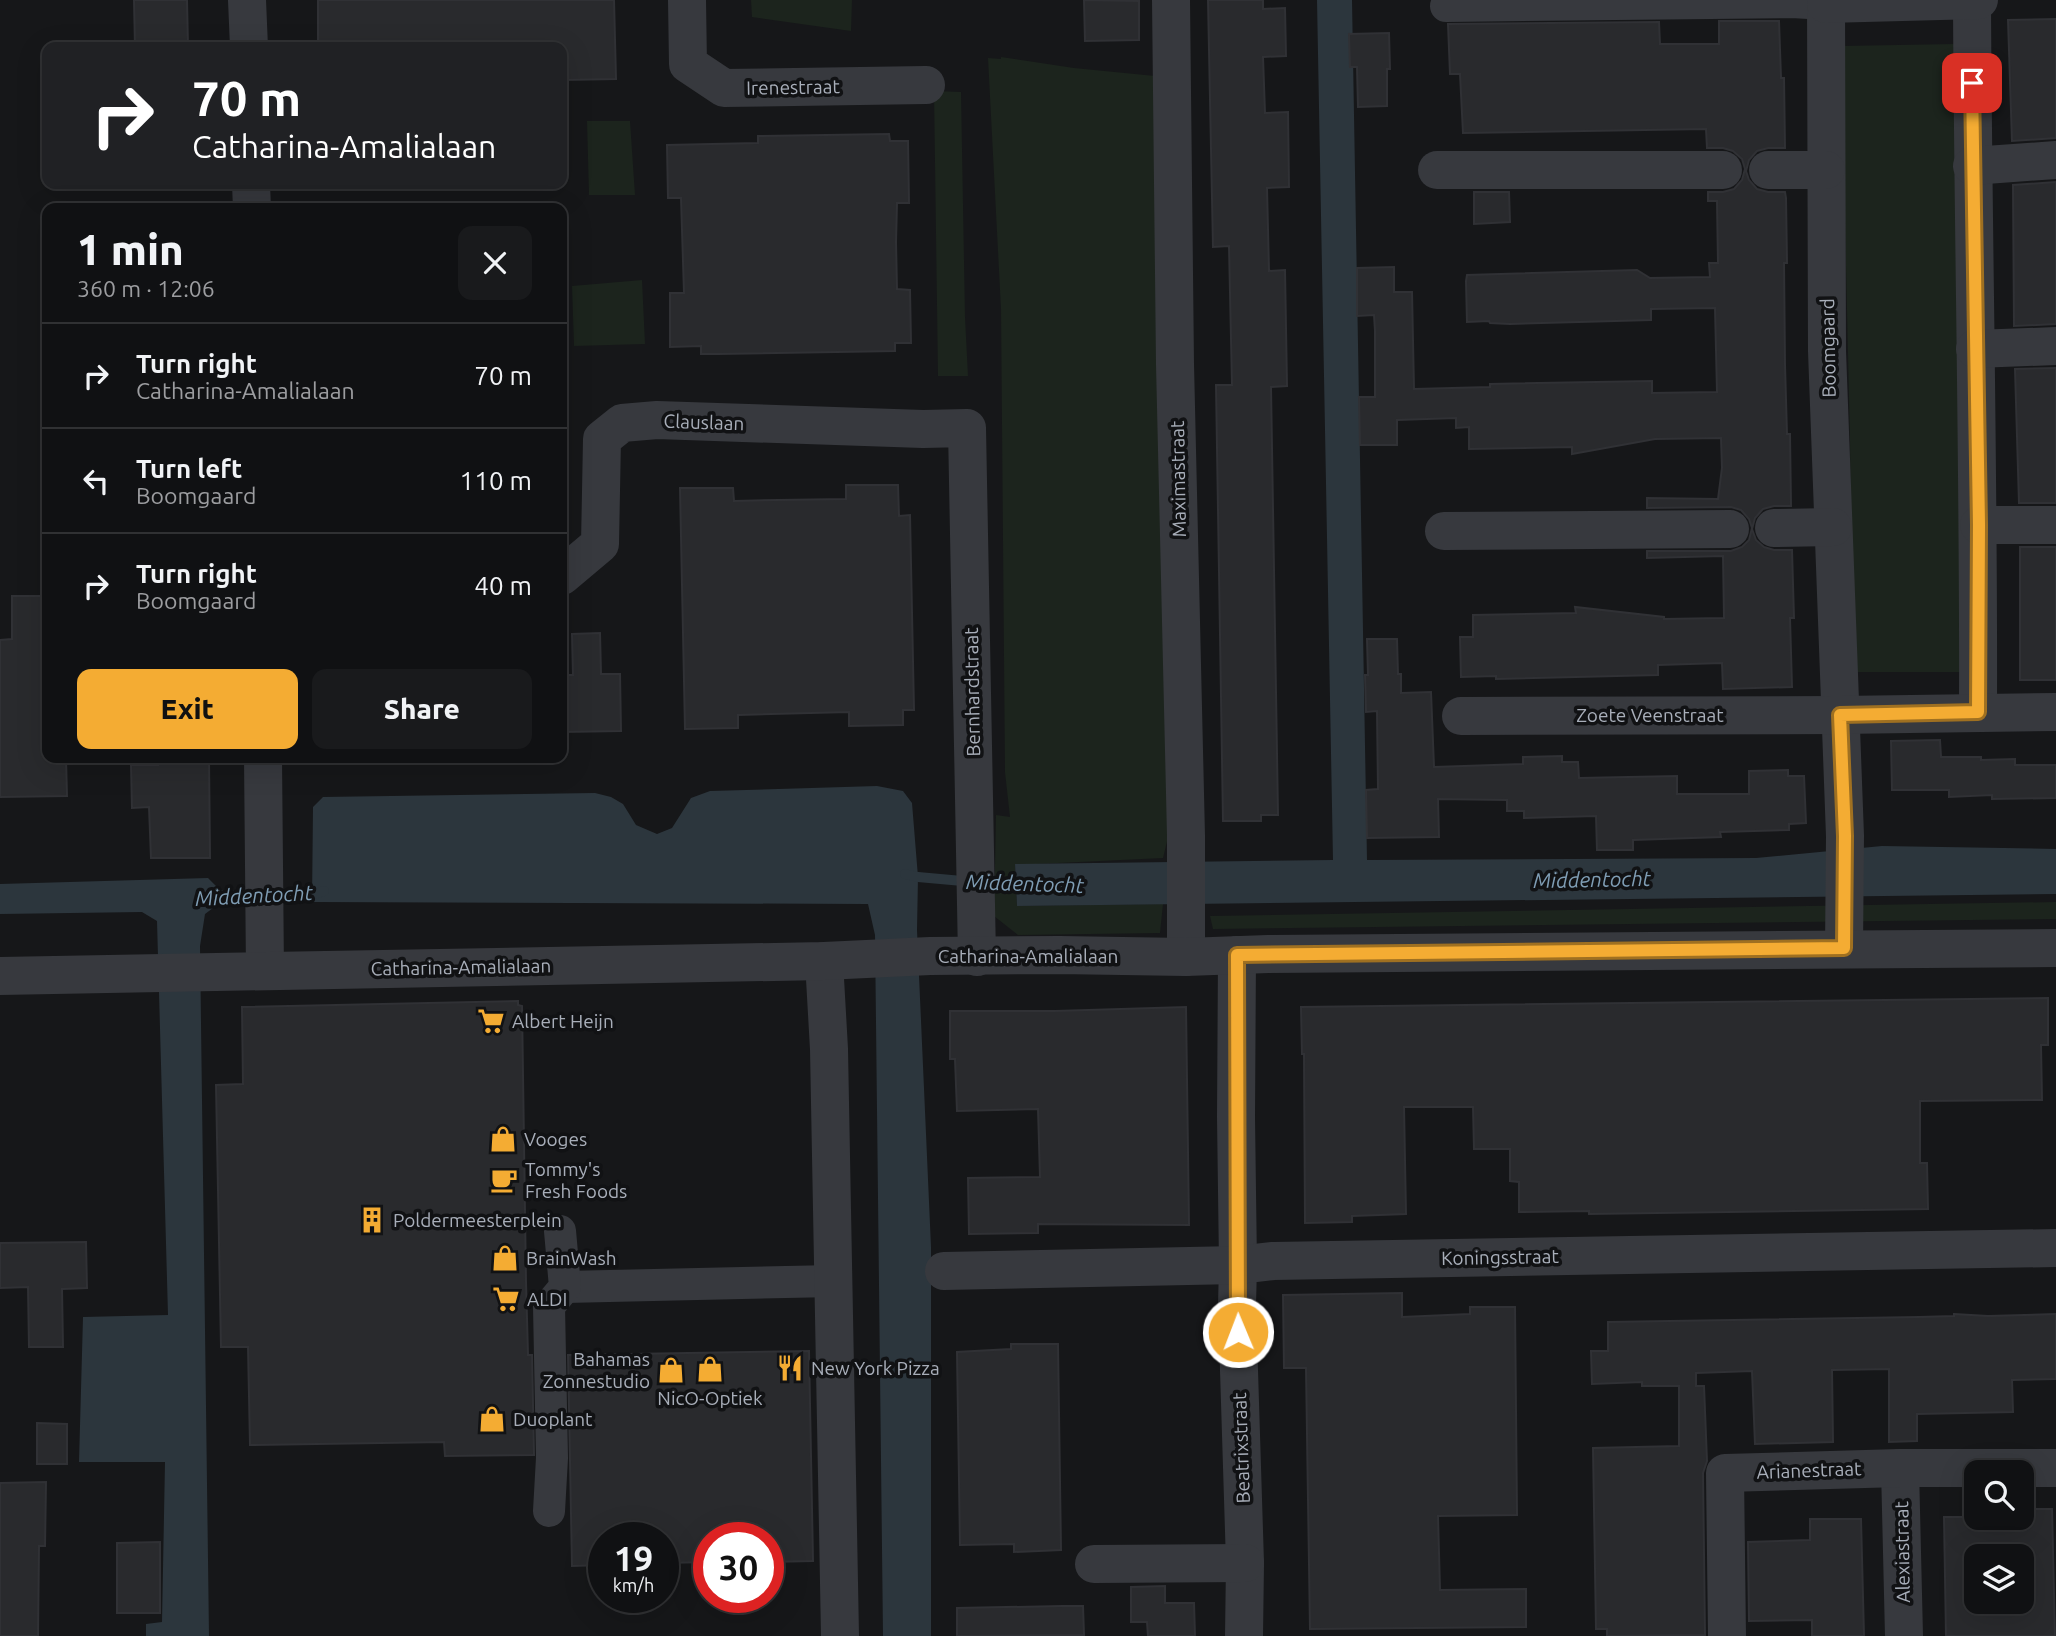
<!DOCTYPE html>
<html lang="en">
<head>
<meta charset="utf-8">
<style>
  :root { --surface:#101113; --page:#191a1c; --text:#f1f3f6; --muted:#9c9da0; --line:#303133; --accent:#f4ac33 }
  body { margin:0; font-family:Ubuntu,sans-serif; background:var(--page); color:var(--text); height:100vh; display:flex; flex-direction:column; font-size:26px; white-space:nowrap }
  * { box-sizing:border-box; margin:0 }
  p { font-size:23px; color:var(--muted) }
  .icon { flex:none; width:38px; height:38px; fill:none; stroke:currentColor; stroke-width:2; stroke-linecap:round; stroke-linejoin:round }
  .map { position:relative; flex:1; overflow:hidden }
  .side { position:absolute; left:42px; top:203px; width:525px; height:560px; display:flex; flex-direction:column; background:var(--surface); border-radius:14px; box-shadow:0 7px 28px #0002,0 0 0 2px var(--line) }
  .side>* { flex:none }
  .banner { position:absolute; left:42px; top:42px; width:525px; height:147px; border-radius:14px; box-shadow:0 7px 28px #0002,0 0 0 2px var(--line); background:#202124; color:#fff; overflow:hidden }
  .tools { position:absolute; left:1964px; top:1460px; display:grid; gap:14px }
  .tools a { display:grid; place-items:center; width:70px; height:70px; border-radius:14px; background:var(--surface); box-shadow:0 7px 28px #0002,0 0 0 2px var(--line); font-size:35px }
  .speed { position:absolute; left:588px; top:1522px; display:flex; gap:14px; font-size:35px; font-weight:700; text-align:center }
  .speed>* { display:grid; place-content:center; width:91px; height:91px; border-radius:50%; background:var(--surface); box-shadow:0 7px 28px #0002,0 0 0 2px var(--line); line-height:1 }
  .speed small { font-size:18px; font-weight:400 }
  .speed .limit { border:10px solid #d22; background:#fff; color:#111 }
  .pin { position:absolute; display:grid; place-items:center; width:60px; height:60px; color:#fff; margin:-30px; border-radius:14px; box-shadow:0 4px 10px #0006 }
  .me { position:absolute; width:77px; margin:-38px; rotate:359deg; stroke-linejoin:round; filter:drop-shadow(0 0 5px #0008) }
  .turn { display:flex; align-items:center; gap:24px; height:147px; padding:0 35px; font-size:32px }
  .turn .icon { width:91px; height:91px; stroke-width:2.5 }
  .turn b { display:block; font-size:49px; line-height:60px }
  .round { display:grid; place-items:center; flex:none; width:74px; height:74px; border-radius:14px; background:var(--page) }
  .headline { display:flex; align-items:center; justify-content:space-between; height:119px; padding:0 35px }
  h1 { font-size:42px; font-weight:800; line-height:52px }
  .primary-button { display:flex; gap:14px; margin-top:auto; padding:14px 35px }
  .primary-button a { flex:1; height:80px; border-radius:14px; background:var(--accent); color:#111; font-size:28px; font-weight:800; line-height:80px; text-align:center }
  .primary-button a+a { background:var(--page); color:var(--text) }
  ul { padding:0; list-style:none }
  li { display:flex; align-items:center; gap:21px; height:105px; padding:0 35px; border-top:2px solid var(--line) }
  li div { flex:1 }
  li b { display:block; font-size:26px }
  li em { font-style:normal }
  .map>svg:first-child { display:block }
  .green { fill:#1c241d }
  .water { fill:#2c363d }
  .lines { fill:none; stroke-linecap:round; stroke-linejoin:round }
  .stream { stroke:#2c363d; stroke-width:10 }
  .building { fill:#292a2d; stroke:#303135; stroke-width:2; fill-rule:evenodd }
  .pedestrian { stroke:#37393e; stroke-width:32 }
  .minor { stroke:#37393e; stroke-width:38 }
  .route-casing { stroke:#9f7021; stroke-width:18 }
  .route { stroke:#f4ac33; stroke-width:12 }
  .labels { text-anchor:middle; dominant-baseline:central; stroke-width:7; stroke-linejoin:round; paint-order:stroke }
  .street-label { font-size:19px; fill:#a8aeb9; stroke:#111214 }
  .poi-label { font-size:19px; fill:#a8aeb9; stroke:#111214; text-anchor:start }
  .water-label { font-size:21px; font-style:italic; fill:#7f9db4; stroke:#111214 }
</style>
</head>
<body>
<div class="map">
<svg width="2056" height="1636" viewBox="0 0 2056 1636">
  <rect width="100%" height="100%" fill="#161719"/>
  <g class="green">
    <polygon points="751,0 852,0 851,31 752,17"/>
    <polygon points="1954,44 1965,672 1852,672 1850,441 1841,46"/>
    <polygon points="1001,57 1074,68 1155,76 1171,825 1163,858 1015,865 1017,906 1163,904 1160,933 1018,935 994,916 996,815 1010,817 1005,772 1001,309 988,58 1001,59"/>
    <polygon points="934,91 961,92 965,317 968,376 938,376"/>
    <polygon points="587,121 630,121 635,195 589,195"/>
    <polygon points="642,280 645,344 574,346 572,286"/>
    <polygon points="2056,902 2056,919 1213,929 1210,916"/>
  </g>
  <g class="water">
    <polygon points="1317,0 1352,0 1367,860 1756,858 1882,846 2056,849 2056,894 1017,906 1015,864 1333,860"/>
    <polygon points="877,786 903,791 912,803 918,877 917,930 931,1247 931,1636 883,1636 875,935 868,904 312,902 313,807 323,797 595,793 611,797 623,804 636,825 657,834 672,828 691,798 710,791"/>
    <polygon points="208,878 218,888 217,905 205,914 200,946 209,1636 146,1636 146,1624 162,1622 165,1462 79,1462 83,1317 168,1315 157,921 142,912 0,914 0,884"/>
  </g>
  <g class="lines">
    <g class="stream">
      <polyline points="905,874 918,877 1028,887"/>
      <polyline points="204,895 312,895 324,891"/>
    </g>
  </g>
  <g class="building">
    <polygon points="134,0 187,0 188,47 135,47"/>
    <polygon points="318,0 614,0 616,79 563,80 562,47 318,47"/>
    <polygon points="1084,0 1139,1 1139,40 1085,41"/>
    <polygon points="1208,0 1263,0 1263,9 1285,8 1286,56 1263,57 1265,113 1288,112 1289,187 1267,188 1269,271 1285,270 1287,386 1271,387 1278,815 1261,815 1261,821 1223,821 1216,385 1232,385 1229,246 1213,247"/>
    <polygon points="2056,19 2056,138 2012,141 2008,20"/>
    <polygon points="1719,21 1779,21 1781,78 1784,78 1785,148 1768,148 1757,151 1749,160 1746,171 1749,180 1757,189 1768,192 1785,192 1786,198 1787,263 1784,263 1785,365 1787,434 1790,434 1791,506 1774,506 1763,509 1755,518 1752,529 1756,540 1764,547 1774,550 1792,550 1794,618 1790,618 1792,687 1723,689 1722,663 1658,665 1658,675 1496,679 1496,676 1461,677 1460,637 1473,637 1473,615 1576,613 1575,607 1664,617 1664,619 1724,618 1723,556 1647,558 1647,551 1731,551 1742,547 1749,540 1752,528 1749,519 1741,510 1731,507 1647,508 1647,498 1718,499 1722,468 1721,438 1655,439 1572,454 1572,447 1469,449 1469,427 1456,428 1456,418 1397,420 1397,445 1360,445 1359,397 1375,397 1375,331 1374,315 1357,316 1357,268 1394,267 1394,292 1412,292 1414,389 1490,387 1490,384 1652,381 1652,393 1717,392 1715,308 1651,309 1651,320 1510,324 1490,323 1489,321 1467,322 1466,281 1467,275 1637,270 1650,278 1710,277 1709,263 1718,263 1717,201 1708,201 1708,192 1723,192 1734,189 1742,180 1745,169 1742,159 1733,151 1723,148 1707,148 1706,129 1463,133 1460,74 1450,74 1448,24 1659,22 1660,44 1719,44"/>
    <polygon points="1389,33 1390,69 1387,69 1387,106 1358,107 1357,67 1350,67 1349,34"/>
    <polygon points="889,134 890,141 908,141 909,203 897,203 896,242 897,289 910,290 911,343 895,343 895,351 718,354 701,354 701,346 670,347 670,293 684,293 681,198 668,198 667,145 758,143 758,136"/>
    <polygon points="2056,182 2056,324 2014,326 2013,185"/>
    <polygon points="1474,192 1509,192 1510,222 1474,224"/>
    <polygon points="2056,368 2056,503 2019,503 2015,369"/>
    <polygon points="846,485 898,485 899,516 910,515 914,710 903,710 903,725 849,726 849,712 738,715 738,728 685,729 680,488 733,488 734,501 778,500 846,499"/>
    <rect x="2020" y="547" width="36" height="133"/>
    <polygon points="12,596 47,596 47,758 66,758 67,796 0,797 0,640 12,639"/>
    <polygon points="600,633 601,674 620,674 621,731 562,732 562,675 573,675 572,634"/>
    <polygon points="1367,639 1397,639 1398,674 1401,674 1401,693 1431,692 1434,767 1523,764 1523,757 1562,756 1562,762 1578,762 1579,778 1677,776 1677,794 1749,794 1749,771 1788,770 1788,776 1804,776 1806,823 1789,824 1789,830 1720,832 1721,837 1633,840 1633,850 1597,850 1596,816 1524,818 1524,811 1507,811 1507,800 1438,799 1439,837 1367,838 1366,790 1378,789 1377,711 1366,712 1365,675 1368,675"/>
    <polygon points="1940,740 1941,757 1981,757 1981,760 2015,759 2015,765 2056,765 2056,798 1992,799 1992,795 1949,797 1949,790 1892,790 1891,741"/>
    <polygon points="158,758 209,758 210,858 151,858 149,807 132,808 131,765 158,765"/>
    <polygon points="2048,998 2048,1045 2041,1045 2042,1100 1920,1101 1920,1163 1927,1163 1928,1209 1589,1214 1589,1211 1519,1212 1519,1182 1510,1181 1510,1149 1474,1149 1473,1107 1404,1107 1406,1214 1352,1216 1352,1222 1305,1223 1304,1054 1302,1054 1301,1007"/>
    <polygon points="518,1001 518,1005 522,1006 526,1282 528,1355 532,1355 534,1455 445,1456 444,1442 250,1445 248,1347 221,1347 216,1085 243,1084 242,1007"/>
    <polygon points="1186,1007 1189,1225 1038,1224 1038,1233 969,1234 968,1178 1040,1177 1038,1109 957,1111 955,1059 950,1059 950,1011 1055,1011"/>
    <polygon points="86,1242 87,1288 62,1289 63,1347 29,1347 28,1287 0,1288 0,1243"/>
    <polygon points="1402,1293 1402,1317 1470,1314 1470,1307 1515,1307 1517,1515 1438,1516 1440,1590 1526,1589 1526,1627 1310,1629 1306,1368 1284,1368 1283,1295"/>
    <polygon points="1954,1314 1988,1316 2056,1314 2056,1379 2012,1380 2013,1412 1917,1414 1917,1441 1889,1442 1889,1369 1832,1370 1833,1442 1755,1444 1752,1371 1696,1373 1696,1386 1704,1386 1707,1461 1703,1473 1705,1635 1607,1636 1607,1629 1596,1629 1593,1448 1679,1446 1679,1386 1642,1386 1642,1382 1592,1384 1591,1351 1608,1351 1608,1322 1919,1317 1954,1316"/>
    <polygon points="1011,1344 1058,1344 1061,1550 1014,1552 1014,1544 960,1545 957,1352 1011,1349"/>
    <polygon points="809,1351 813,1561 768,1562 768,1538 709,1538 709,1562 663,1563 663,1538 604,1538 604,1565 572,1566 568,1355"/>
    <polygon points="37,1423 67,1424 67,1464 37,1464"/>
    <polygon points="46,1482 45,1546 39,1546 38,1636 0,1636 0,1483"/>
    <path d="M2021,1509H2052L2055,1636H1946L1944,1517H2021ZM1976,1556H2021V1601H1976Z"/>
    <polygon points="1810,1519 1861,1519 1864,1636 1812,1636 1812,1620 1749,1621 1748,1542 1810,1540"/>
    <polygon points="160,1542 160,1613 117,1613 117,1543"/>
    <polygon points="1165,1586 1165,1603 1194,1603 1195,1636 1148,1636 1147,1622 1131,1622 1131,1587"/>
    <polygon points="1062,1606 1083,1606 1084,1635 957,1636 957,1608"/>
  </g>
  <g class="lines">
    <g class="pedestrian">
      <polyline points="1446,6 1792,2 1826,4"/>
      <polyline points="565,1287 834,1281"/>
      <polyline points="549,1511 552,1458 549,1306 565,1287 560,1231"/>
    </g>
    <g class="minor">
      <polyline points="247,0 249,47"/>
      <polyline points="687,0 688,64 724,88 926,85"/>
      <polyline points="1171,0 1175,364 1186,836 1186,957"/>
      <polyline points="1826,0 1827,351 1845,836 1844,949"/>
      <path d="M1972,0C1973,237 1979,475 1978,712"/>
      <polyline points="1826,4 1979,0"/>
      <polyline points="1972,166 2056,160"/>
      <polyline points="1437,170 1723,170"/>
      <polyline points="1768,170 1826,170"/>
      <polyline points="251,184 252,208"/>
      <polyline points="1975,349 2056,346"/>
      <polyline points="1979,525 2056,525"/>
      <polyline points="1774,528 1833,527"/>
      <polyline points="1444,531 1730,529"/>
      <polyline points="562,576 600,544 602,439 622,423 657,420 923,429 967,428 977,957"/>
      <polyline points="1461,716 1840,715 2056,712"/>
      <polyline points="263,758 265,971"/>
      <polyline points="1237,955 1236,1117 1238,1265 1237,1306 1245,1563 1244,1636"/>
      <polyline points="824,961 829,1049 840,1636"/>
      <polyline points="0,976 824,961 930,956 1059,955 1186,957 1268,954 2056,948"/>
      <polyline points="944,1271 1238,1265 1273,1261 2056,1248"/>
      <polyline points="1900,1468 1904,1636"/>
      <polyline points="1094,1564 1245,1563"/>
      <polyline points="1727,1636 1725,1473 1900,1468 2056,1468"/>
    </g>
  </g>
  <g class="lines">
    <g class="route-casing">
      <polyline id="route" points="1238,1332 1237,955 1844,948 1845,836 1840,715 1978,712 1979,525 1972,83"/>
    </g>
    <use href="#route" class="route"/>
  </g>
  <defs>
    <g id="supermarket-bare" transform="scale(2.1)"><path d="M-6-5.5h2.5l.6 2H6L4.5 2H-2.5L-4.4-4H-6ZM-1.5 3.2a1.3 1.3 0 1 0 .1 0ZM3 3.2a1.3 1.3 0 1 0 .1 0Z" fill="#f4ac33" stroke="#111214" stroke-width="2.5" paint-order="stroke"/></g>
    <g id="shop-bare" transform="scale(2.1)"><path d="M-5-2.5h2.3a2.7 3.5 0 0 1 5.4 0H5L5.5 6h-11ZM-1.5-2.5h3a1.5 2.3 0 0 0-3 0Z" fill="#f4ac33" stroke="#111214" stroke-width="2.5" paint-order="stroke"/></g>
    <g id="cafe-bare" transform="scale(2.1)"><path d="M-5.5-4.5H6V0H3Q3 3.5 0 3.5H-2.5Q-5.5 3.5-5.5 0ZM3-3.2v2h1.7v-2ZM-6 4.5H4V6H-6Z" fill="#f4ac33" stroke="#111214" stroke-width="2.5" paint-order="stroke"/></g>
    <g id="building-bare" transform="scale(2.1)"><path d="M-4-6H4V6H1V3H-1V6H-4ZM-2.5-4.3h1.7v1.8h-1.7ZM.8-4.3h1.7v1.8H.8ZM-2.5-1h1.7V.8h-1.7ZM.8-1h1.7V.8H.8Z" fill="#f4ac33" stroke="#111214" stroke-width="2.5" paint-order="stroke"/></g>
    <g id="restaurant-bare" transform="scale(2.1)"><path d="M-5-6h1v4h1v-4h1v4h1v-4h1v5L-1.5 .5V6h-2V.5L-5-1ZM5-6V6H3V1.5H1.5Q1.5-4 5-6Z" fill="#f4ac33" stroke="#111214" stroke-width="2.5" paint-order="stroke"/></g>
  </defs>
  <g fill-rule="evenodd">
    <use href="#supermarket-bare" x="491" y="1021"/>
    <use href="#shop-bare" x="503" y="1139"/>
    <use href="#cafe-bare" x="504" y="1180"/>
    <use href="#building-bare" x="372" y="1220"/>
    <use href="#shop-bare" x="505" y="1258"/>
    <use href="#supermarket-bare" x="506" y="1299"/>
    <use href="#restaurant-bare" x="790" y="1368"/>
    <use href="#shop-bare" x="710" y="1369"/>
    <use href="#shop-bare" x="671" y="1370"/>
    <use href="#shop-bare" x="492" y="1419"/>
  </g>
  <g class="labels">
    <g class="street-label">
      <text transform="translate(793 87) rotate(-1)">Irenestraat</text>
      <text transform="translate(1828 348) rotate(-91)">Boomgaard</text>
      <text transform="translate(704 422) rotate(2)">Clauslaan</text>
      <text transform="translate(1178 479) rotate(-91)">Maximastraat</text>
      <text transform="translate(972 692) rotate(-91)">Bernhardstraat</text>
      <text x="1650" y="715">Zoete Veenstraat</text>
      <text x="1028" y="956">Catharina-Amalialaan</text>
      <text transform="translate(461 967) rotate(-1)">Catharina-Amalialaan</text>
      <text transform="translate(1500 1257) rotate(-1)">Koningsstraat</text>
      <text transform="translate(1241 1448) rotate(-92)">Beatrixstraat</text>
      <text transform="translate(1809 1470) rotate(-2)">Arianestraat</text>
      <text transform="translate(1902 1552) rotate(-91)">Alexiastraat</text>
    </g>
    <g class="poi-label">
      <text x="512" y="1021">Albert Heijn</text>
      <text x="524" y="1139">Vooges</text>
      <text x="525" y="1169">Tommy's<tspan x="525" dy="22">Fresh Foods</tspan></text>
      <text x="393" y="1220">Poldermeesterplein</text>
      <text x="526" y="1258">BrainWash</text>
      <text x="527" y="1299">ALDI</text>
      <text x="650" y="1359" text-anchor="end">Bahamas<tspan x="650" dy="22">Zonnestudio</tspan></text>
      <text x="811" y="1368">New York Pizza</text>
      <text x="710" y="1398" text-anchor="middle">NicO-Optiek</text>
      <text x="513" y="1419">Duoplant</text>
    </g>
    <g class="water-label">
      <text transform="translate(1592 879) rotate(-1)">Middentocht</text>
      <text transform="translate(1025 883) rotate(2)">Middentocht</text>
      <text transform="translate(254 895) rotate(-3)">Middentocht</text>
    </g>
  </g>
</svg>
<div class="tools">
<a><svg class="icon" aria-label="search" viewBox="0 0 24 24"><circle cx="10" cy="10" r="6"/><path d="M15 15l6 6"/></svg></a>
<a><svg class="icon" aria-label="layers" viewBox="0 0 24 24"><path d="M12 4l9 5-9 5-9-5zM3 14l9 5 9-5"/></svg></a>
</div>
<div class="speed"><div>19<small>km/h</small></div><div class="limit">30</div></div>
<div class="pin" style="left:1972px;top:83px;background:#d93025"><svg class="icon" aria-label="arrive" viewBox="0 0 24 24"><path d="M6 21V4h12l-3 4 3 4H6"/></svg></div>
<svg class="me" style="left:1238px;top:1332px" viewBox="-20 -20 40 40"><circle r="17" fill="#f4ac33" stroke="#fff" stroke-width="3"/><path d="M0-11L8 9 0 5-8 9z" fill="#fff"/></svg>
<div class="banner">
<div class="turn"><svg class="icon" aria-label="right" viewBox="0 0 24 24"><path d="M7 20v-9h11M14 6l5 5-5 5"/></svg><div><b>70 m</b>Catharina-Amalialaan</div></div>
</div>
<section class="side">
<div class="headline"><div><h1>1 min</h1><p>360 m · 12:06</p></div><a class="round"><svg class="icon" aria-label="close" viewBox="0 0 24 24"><path d="M6 6l12 12M18 6L6 18"/></svg></a></div>
<ul>
<li><svg class="icon" aria-label="right" viewBox="0 0 24 24"><path d="M7 20v-9h11M14 6l5 5-5 5"/></svg><div><b>Turn right</b><p>Catharina-Amalialaan</p></div><em>70 m</em></li>
<li><svg class="icon" aria-label="left" viewBox="0 0 24 24"><path d="M17 20v-9H6M10 6l-5 5 5 5"/></svg><div><b>Turn left</b><p>Boomgaard</p></div><em>110 m</em></li>
<li><svg class="icon" aria-label="right" viewBox="0 0 24 24"><path d="M7 20v-9h11M14 6l5 5-5 5"/></svg><div><b>Turn right</b><p>Boomgaard</p></div><em>40 m</em></li>
</ul>
<div class="primary-button"><a>Exit</a><a>Share</a></div>
</section>
</div>
</body>
</html>
